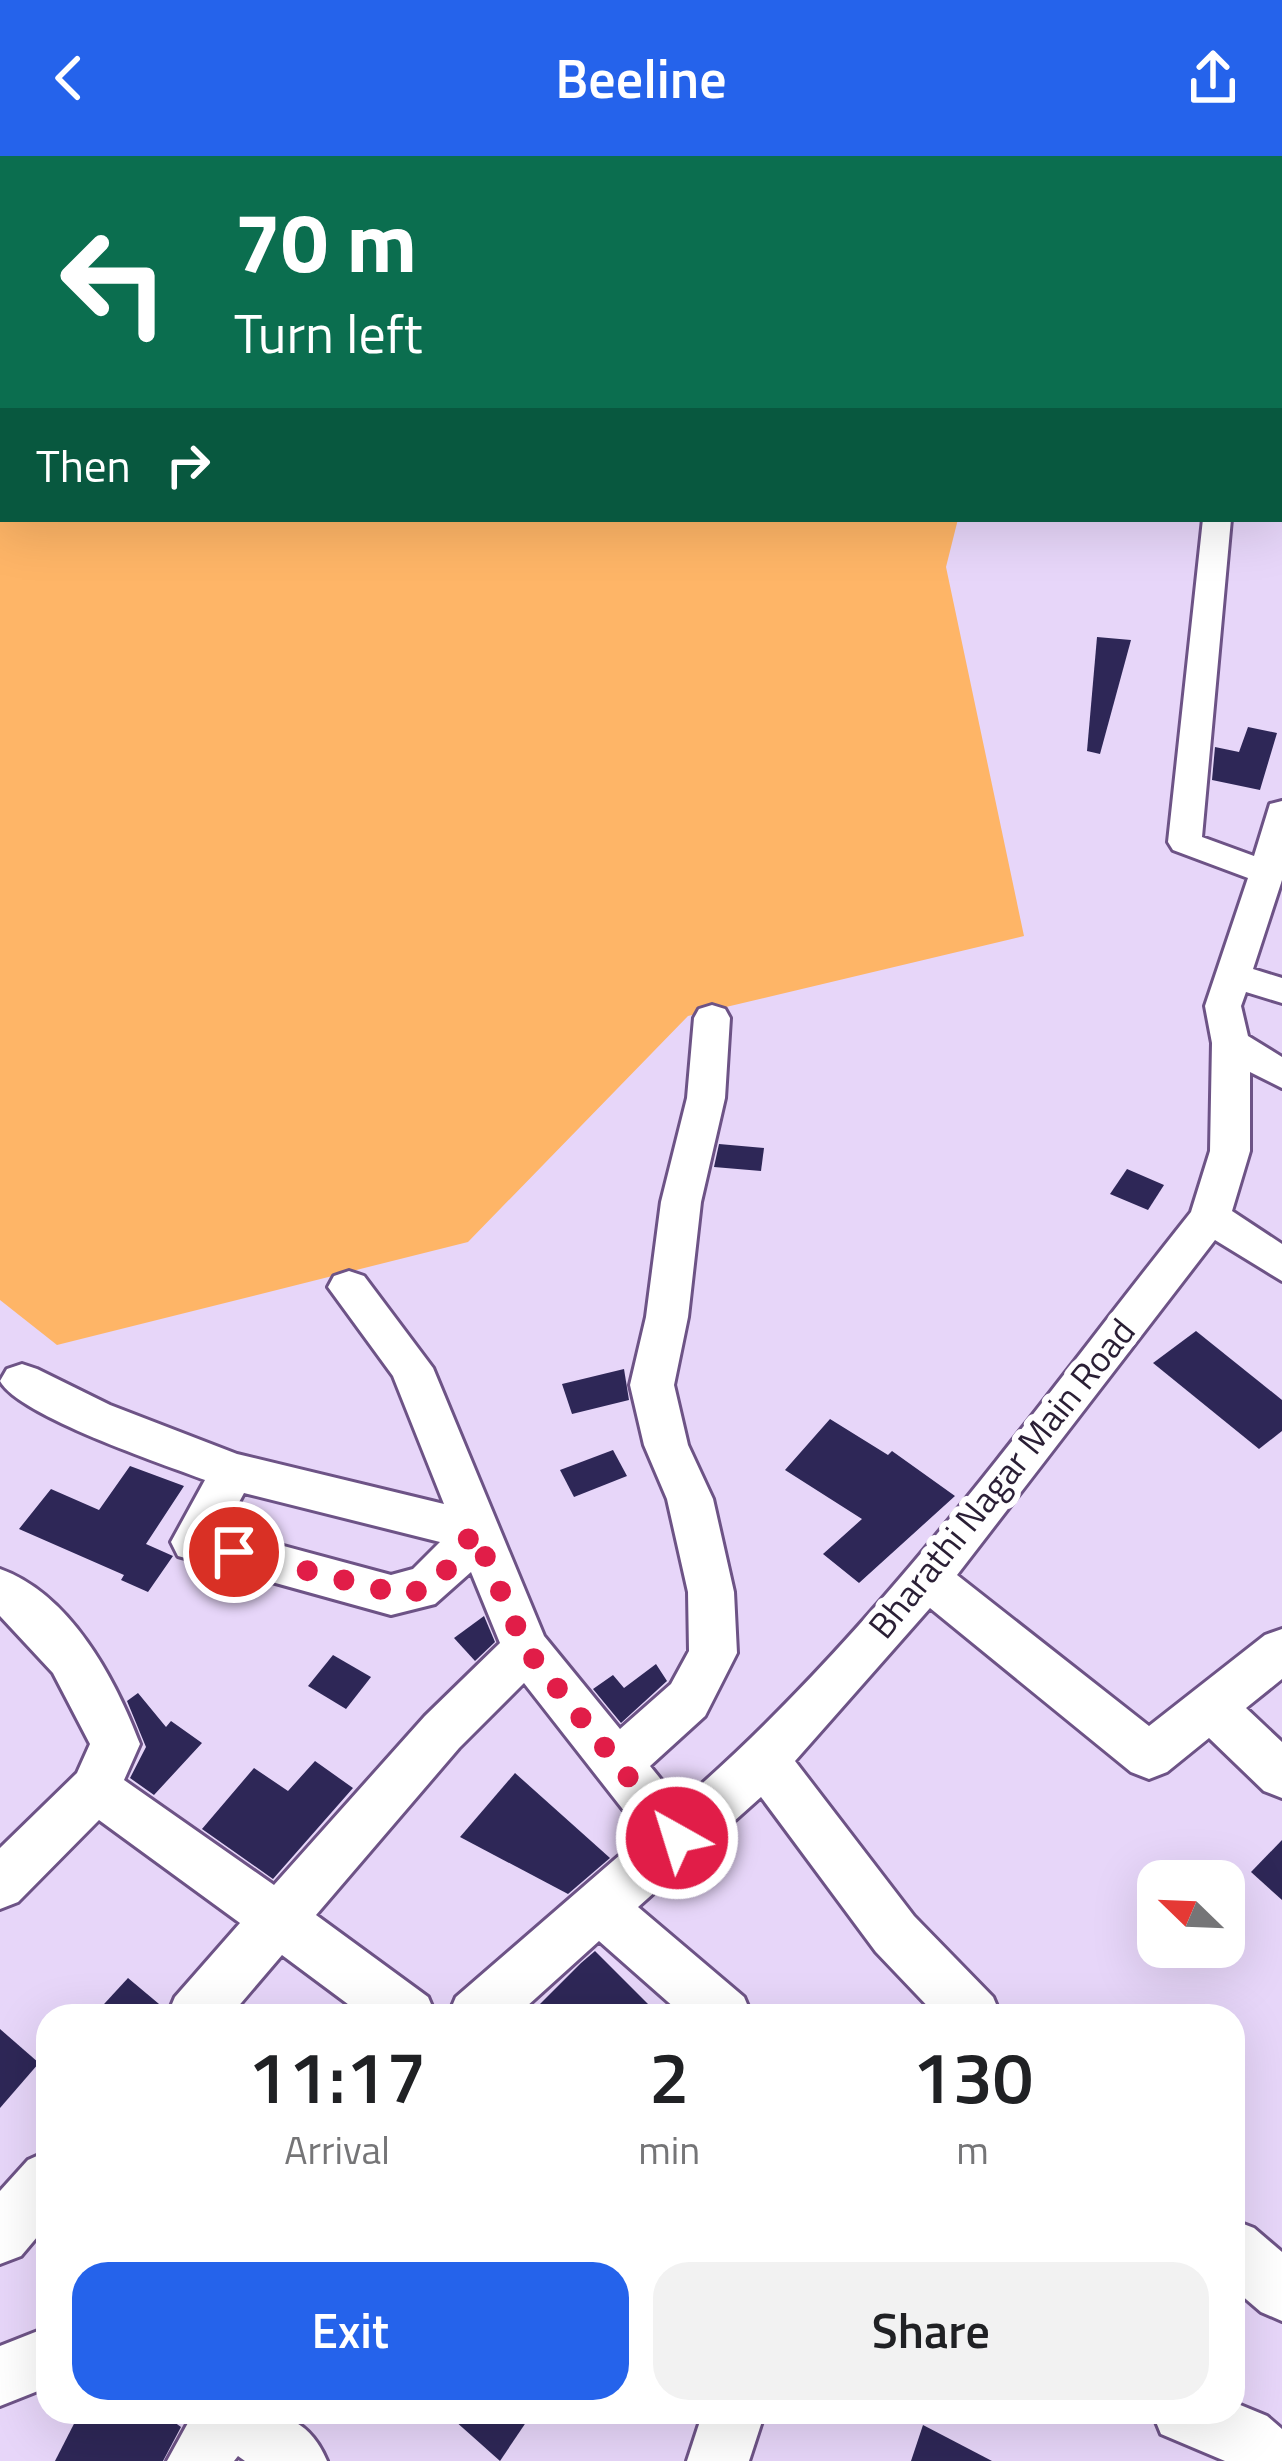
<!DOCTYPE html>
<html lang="en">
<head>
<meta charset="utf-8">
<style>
  :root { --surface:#fff; --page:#f2f2f2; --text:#202124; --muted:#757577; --accent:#2563eb }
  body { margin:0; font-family:"Titillium Web",sans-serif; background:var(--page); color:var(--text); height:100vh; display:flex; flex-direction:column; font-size:45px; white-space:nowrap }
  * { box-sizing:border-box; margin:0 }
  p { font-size:39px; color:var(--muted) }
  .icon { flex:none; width:66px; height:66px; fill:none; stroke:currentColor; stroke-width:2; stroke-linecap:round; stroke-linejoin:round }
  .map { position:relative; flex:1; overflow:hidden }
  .sheet { position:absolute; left:36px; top:1848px; width:1209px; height:420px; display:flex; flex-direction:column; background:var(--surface); border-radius:36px; box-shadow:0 12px 48px #0002 }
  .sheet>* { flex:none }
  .top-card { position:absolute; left:0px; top:0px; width:1284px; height:366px; box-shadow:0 12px 48px #0002; background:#0b6e4f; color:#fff; overflow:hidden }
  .needle { width:78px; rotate:293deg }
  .tools { position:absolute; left:1137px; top:1704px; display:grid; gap:24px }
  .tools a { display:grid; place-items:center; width:108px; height:108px; border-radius:24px; background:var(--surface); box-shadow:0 12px 48px #0002; font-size:60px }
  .pin { position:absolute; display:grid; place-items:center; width:102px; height:102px; color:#fff; margin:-51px; border:6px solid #fff; border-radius:50%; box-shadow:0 3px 12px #0007 }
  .me { position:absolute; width:132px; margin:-66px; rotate:321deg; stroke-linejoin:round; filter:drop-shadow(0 0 9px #0008) }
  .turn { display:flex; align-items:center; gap:42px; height:252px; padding:0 36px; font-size:54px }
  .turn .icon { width:156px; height:156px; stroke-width:2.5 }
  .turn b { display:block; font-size:84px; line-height:102px }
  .then { display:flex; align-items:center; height:114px; padding:0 36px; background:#0003; gap:24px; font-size:45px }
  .eta { display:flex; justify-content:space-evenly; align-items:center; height:204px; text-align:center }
  .eta b { font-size:72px; font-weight:600; line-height:84px }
  .button { display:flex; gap:24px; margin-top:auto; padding:24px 36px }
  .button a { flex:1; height:138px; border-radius:36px; background:var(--accent); color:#fff; font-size:48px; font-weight:600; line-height:138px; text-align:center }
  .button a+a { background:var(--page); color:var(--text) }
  header { display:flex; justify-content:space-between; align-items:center; height:156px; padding:0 36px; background:var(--accent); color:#fff; font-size:54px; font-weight:600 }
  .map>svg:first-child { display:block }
  .green { fill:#feb567 }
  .building { fill:#2e2757 }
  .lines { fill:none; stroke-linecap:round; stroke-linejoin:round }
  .minor-casing { stroke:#6d5386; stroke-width:6 }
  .minor { fill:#fff; fill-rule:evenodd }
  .route { stroke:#e11d48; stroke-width:21; stroke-dasharray:0 37.8 }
  .labels { text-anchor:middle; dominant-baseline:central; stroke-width:12; stroke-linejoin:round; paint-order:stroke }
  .street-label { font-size:36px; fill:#2a1f35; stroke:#fff }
</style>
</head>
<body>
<header><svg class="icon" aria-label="back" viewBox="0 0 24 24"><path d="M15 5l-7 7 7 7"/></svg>Beeline<svg class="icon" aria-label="share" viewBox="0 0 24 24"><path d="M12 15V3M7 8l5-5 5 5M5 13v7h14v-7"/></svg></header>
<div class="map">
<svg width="1282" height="2305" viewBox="0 0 1282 2305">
  <rect width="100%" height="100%" fill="#e7d6f9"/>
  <polygon class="green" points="0,0 1029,3 3,3 3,363 958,363 946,411 1024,780 688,860 468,1086 57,1189 0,1144"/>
  <g class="building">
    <polygon points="1097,481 1131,484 1100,598 1087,595"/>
    <polygon points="1248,571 1277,577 1260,634 1212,624 1215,591 1239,596"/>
    <polygon points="719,988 764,992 761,1015 714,1011"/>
    <polygon points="1127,1013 1164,1029 1148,1054 1110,1038"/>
    <polygon points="1196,1175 1282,1244 1282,1275 1259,1293 1153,1207"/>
    <polygon points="624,1213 629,1244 572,1258 562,1228"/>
    <polygon points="830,1263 888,1299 892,1295 955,1340 859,1427 823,1398 862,1363 785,1314"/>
    <polygon points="613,1294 627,1320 574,1341 560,1314"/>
    <polygon points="130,1310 184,1330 146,1388 173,1400 148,1436 121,1424 124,1419 19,1373 51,1333 99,1354"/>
    <polygon points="484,1460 495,1486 475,1505 454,1482"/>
    <polygon points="333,1499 371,1521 346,1553 308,1530"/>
    <polygon points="656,1508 667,1525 621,1567 593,1533 613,1519 624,1532"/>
    <polygon points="138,1537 166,1571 171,1565 202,1587 154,1639 130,1622 146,1591 127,1545"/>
    <polygon points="315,1605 353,1632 273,1723 202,1673 254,1612 288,1635"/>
    <polygon points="515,1617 610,1702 568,1738 460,1681"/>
    <polygon points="1282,1684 1282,1744 1251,1716"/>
    <polygon points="595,1795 660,1860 528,1860 581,1807"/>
    <polygon points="128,1822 165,1853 163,1860 93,1860"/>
    <polygon points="0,1873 39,1907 0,1952"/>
    <polygon points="80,2256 160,2256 181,2271 163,2305 55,2305"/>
    <polygon points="445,2256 533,2256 500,2305"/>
    <polygon points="923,2269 992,2305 911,2305"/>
  </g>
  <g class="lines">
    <g class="minor-casing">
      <g id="minor">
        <polygon points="995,0 1018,0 993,3"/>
        <polygon points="1164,0 1186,0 1163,3"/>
        <rect x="1254" y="0" width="22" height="3"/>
        <rect x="1281" y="237" width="1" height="17"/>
        <path d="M1203,363H1231L1202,681L1254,700L1270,648L1282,645V724L1253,813L1282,822V847L1246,836L1241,850L1248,880L1282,901V932L1250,916V995L1232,1055L1282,1088V1125L1215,1084L957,1419L1149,1570L1265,1479L1282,1473V1523L1246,1552L1282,1586V1642L1264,1635L1209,1582L1167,1616L1149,1623L1131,1616L930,1452L795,1605L914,1760L993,1841L1001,1860H937L876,1796L761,1641L638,1751L744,1841L752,1860H684L599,1785L516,1860H448L456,1841L643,1679L524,1527L459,1592L316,1759L428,1841L436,1860H364L282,1799L230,1860H167L175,1841L240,1767L99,1664L18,1746L0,1753V1692L77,1617L90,1588L53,1517L0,1460V1413C70,1438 115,1522 140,1588L124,1624L274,1729L425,1560L500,1487L471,1416L435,1448L391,1459L178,1400L171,1386L205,1324C163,1308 19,1260 0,1225L7,1213L22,1208L37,1213L110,1249L237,1298L444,1348L393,1220L328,1131L334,1120L349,1115L364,1120L433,1212L544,1480L620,1573L671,1528L689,1495L688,1436L667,1343L644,1289L630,1229L646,1161L661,1046L687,942L694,862L699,853L712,849L725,853L730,862L725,942L701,1046L688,1161L674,1229L688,1289L713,1343L734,1436L737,1497L705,1560L650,1610L680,1647C877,1477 1030,1258 1191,1056L1210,995L1212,887L1205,850L1248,722L1173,694L1168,686ZM244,1337L440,1386L413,1413L391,1419L224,1374Z"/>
        <polygon points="48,1995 48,2068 21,2100 0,2108 0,2035 28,2004"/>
        <polygon points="1233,2064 1254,2072 1282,2096 1282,2165 1261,2156 1233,2132"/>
        <polygon points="48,2171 48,2231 0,2250 0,2190"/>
        <polygon points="1233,2246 1267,2260 1282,2273 1282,2305 1225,2305 1161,2278 1152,2256 1233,2256"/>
        <path d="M194,2256C250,2256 302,2244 327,2305H245L238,2300L234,2305H167Z"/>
        <polygon points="703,2256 765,2256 749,2305 687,2305"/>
      </g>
    </g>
    <use href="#minor" class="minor"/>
  </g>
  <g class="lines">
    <polyline class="route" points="234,1396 407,1440 440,1423 474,1375 526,1493 677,1682"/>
  </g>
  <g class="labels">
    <g class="street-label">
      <text transform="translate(1001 1322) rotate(-51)">Bharathi Nagar Main Road</text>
    </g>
  </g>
</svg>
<div class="tools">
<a><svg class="needle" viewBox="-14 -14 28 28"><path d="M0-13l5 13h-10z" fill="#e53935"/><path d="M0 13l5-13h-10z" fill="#757577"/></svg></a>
</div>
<div class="pin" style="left:234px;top:1396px;background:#d93025"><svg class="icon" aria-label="arrive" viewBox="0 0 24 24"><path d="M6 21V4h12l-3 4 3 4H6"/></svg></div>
<svg class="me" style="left:677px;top:1682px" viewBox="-20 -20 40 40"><circle r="17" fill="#e11d48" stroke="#fff" stroke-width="3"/><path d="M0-11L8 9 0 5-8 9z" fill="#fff"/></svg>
<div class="top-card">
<div class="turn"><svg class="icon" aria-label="left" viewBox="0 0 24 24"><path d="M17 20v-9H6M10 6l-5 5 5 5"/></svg><div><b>70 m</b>Turn left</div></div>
<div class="then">Then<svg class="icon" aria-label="right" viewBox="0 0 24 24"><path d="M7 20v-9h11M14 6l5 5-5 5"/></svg></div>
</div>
<section class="sheet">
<div class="eta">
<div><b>11:17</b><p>Arrival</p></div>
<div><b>2</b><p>min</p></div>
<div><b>130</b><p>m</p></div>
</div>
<div class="button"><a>Exit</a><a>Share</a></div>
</section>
</div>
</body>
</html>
